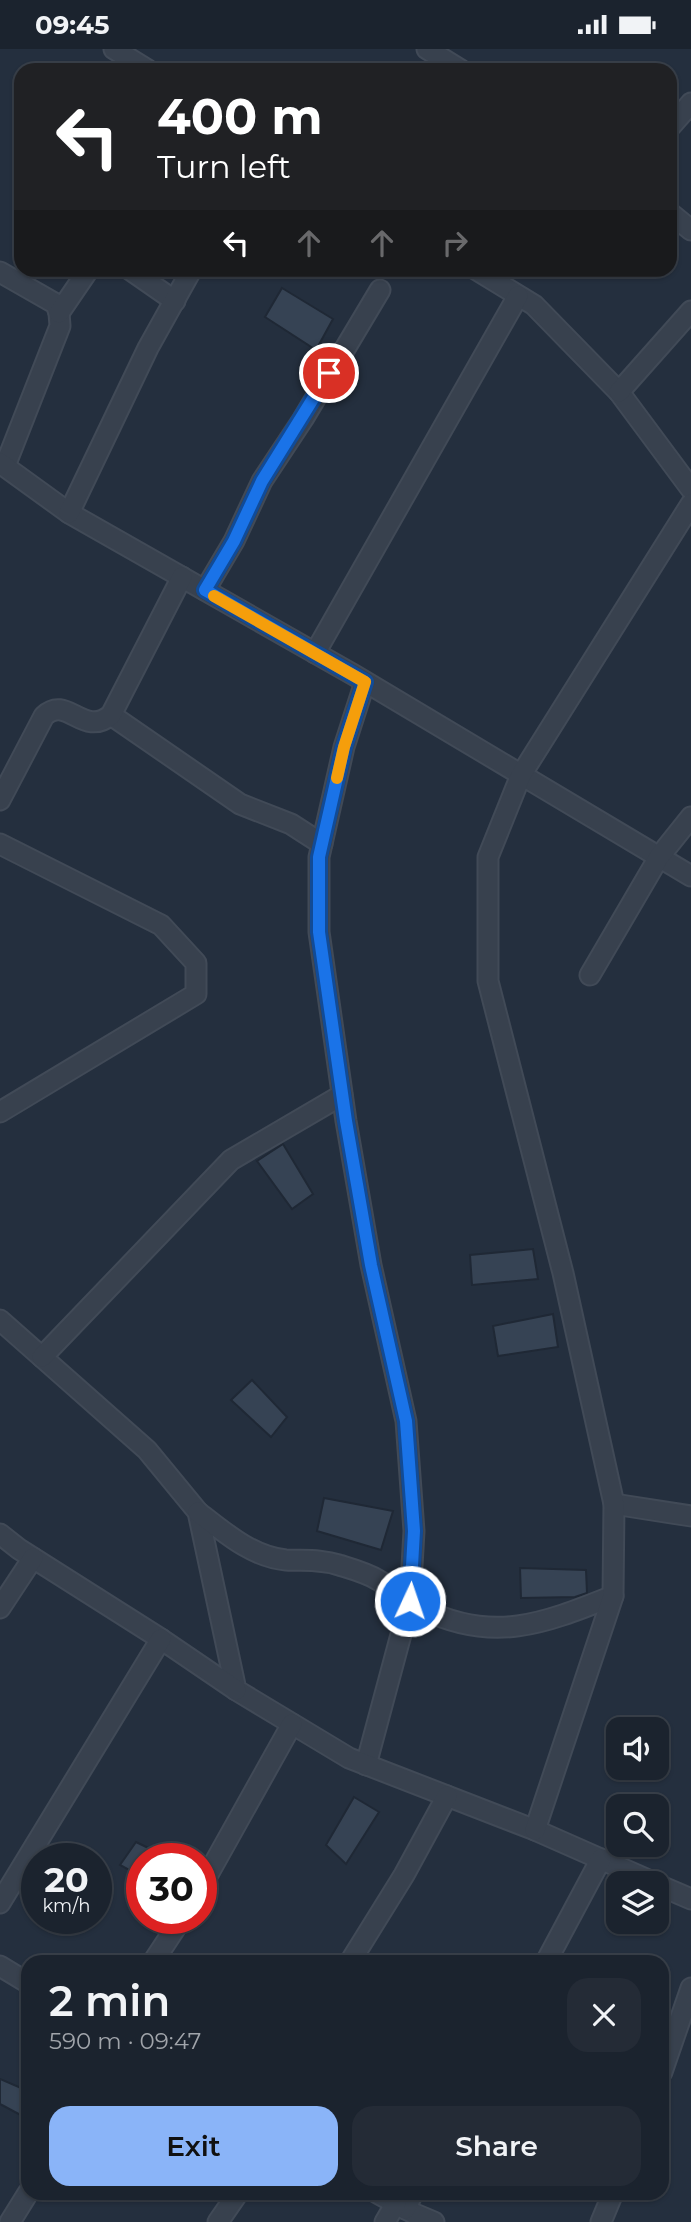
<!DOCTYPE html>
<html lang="en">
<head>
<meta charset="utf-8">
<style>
  :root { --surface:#1b232e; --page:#242b36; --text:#f1f3f6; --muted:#a0a4aa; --line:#39404a; --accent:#8ab4f8 }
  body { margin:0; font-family:Montserrat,sans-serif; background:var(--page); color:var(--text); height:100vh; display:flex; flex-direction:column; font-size:26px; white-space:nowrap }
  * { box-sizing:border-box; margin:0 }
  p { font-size:23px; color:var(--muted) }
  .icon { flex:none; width:38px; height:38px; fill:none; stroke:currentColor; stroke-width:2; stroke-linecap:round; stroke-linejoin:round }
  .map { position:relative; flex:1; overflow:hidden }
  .sheet { position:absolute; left:21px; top:1906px; width:648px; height:245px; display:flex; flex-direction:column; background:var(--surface); border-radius:21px; box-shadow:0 2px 5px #0004,0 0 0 2px var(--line) }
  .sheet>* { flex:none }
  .top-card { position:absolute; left:14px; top:14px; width:663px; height:214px; border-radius:21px; box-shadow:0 2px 5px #0004,0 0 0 2px var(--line); background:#202124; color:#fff; overflow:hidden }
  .fabs { position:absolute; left:606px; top:1668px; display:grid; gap:14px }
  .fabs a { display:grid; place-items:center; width:63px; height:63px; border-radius:14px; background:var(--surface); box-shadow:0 2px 5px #0004,0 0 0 2px var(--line); font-size:35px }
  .speed { position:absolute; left:21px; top:1794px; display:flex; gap:14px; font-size:35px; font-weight:700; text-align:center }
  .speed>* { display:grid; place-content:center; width:91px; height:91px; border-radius:50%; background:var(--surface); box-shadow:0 2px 5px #0004,0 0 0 2px var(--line); line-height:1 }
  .speed small { font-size:18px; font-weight:400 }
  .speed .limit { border:10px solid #d22; background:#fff; color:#111 }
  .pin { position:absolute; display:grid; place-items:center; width:60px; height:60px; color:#fff; margin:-30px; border:4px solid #fff; border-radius:50%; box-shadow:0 2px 7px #0007 }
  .me { position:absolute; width:77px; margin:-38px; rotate:3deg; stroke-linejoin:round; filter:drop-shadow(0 0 5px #0008) }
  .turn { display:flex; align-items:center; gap:24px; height:147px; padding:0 28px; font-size:32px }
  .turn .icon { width:91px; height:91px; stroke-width:2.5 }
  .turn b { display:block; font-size:49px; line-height:60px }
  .lanes { display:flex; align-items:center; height:66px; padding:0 28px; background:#0003; justify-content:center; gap:35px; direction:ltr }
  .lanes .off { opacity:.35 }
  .round { display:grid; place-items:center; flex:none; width:74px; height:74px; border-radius:21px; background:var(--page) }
  .headline { display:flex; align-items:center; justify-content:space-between; height:119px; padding:0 28px }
  h1 { font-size:42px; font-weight:600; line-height:52px }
  .button { display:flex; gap:14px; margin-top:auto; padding:14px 28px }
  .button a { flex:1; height:80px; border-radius:21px; background:var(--accent); color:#111; font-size:28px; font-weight:600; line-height:80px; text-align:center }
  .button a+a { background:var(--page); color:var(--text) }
  .status { display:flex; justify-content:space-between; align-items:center; height:49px; padding:0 35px; background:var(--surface); direction:ltr }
  .status svg { height:19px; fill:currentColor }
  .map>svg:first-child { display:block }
  .building { fill:#364354; stroke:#1f2835; stroke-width:2 }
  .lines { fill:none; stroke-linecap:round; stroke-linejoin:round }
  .minor-casing { stroke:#414a57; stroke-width:23 }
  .minor { stroke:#38414e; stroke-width:19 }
  .route-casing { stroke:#114b97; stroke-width:18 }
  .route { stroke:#1a73e8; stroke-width:12 }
  .slow { stroke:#f59e0b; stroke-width:12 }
</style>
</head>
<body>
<div class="status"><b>09:45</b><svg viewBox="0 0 49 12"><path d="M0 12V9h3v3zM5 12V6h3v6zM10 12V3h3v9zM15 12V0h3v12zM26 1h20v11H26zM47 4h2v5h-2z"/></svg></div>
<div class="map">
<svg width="691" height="2173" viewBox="0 0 691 2173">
  <rect width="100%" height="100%" fill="#242f3e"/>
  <g class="building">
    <polygon points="282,239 333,270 316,301 265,268"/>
    <polygon points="283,1095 313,1145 292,1160 257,1112"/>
    <polygon points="533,1200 538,1230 472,1236 470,1206"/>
    <polygon points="553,1265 558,1298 498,1307 493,1277"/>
    <polygon points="252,1331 287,1368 271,1388 231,1351"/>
    <polygon points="324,1449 393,1462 381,1501 317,1482"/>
    <polygon points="520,1519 586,1521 587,1544 575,1548 521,1549"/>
    <polygon points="354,1748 379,1763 346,1815 326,1796"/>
    <polygon points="136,1793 171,1810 142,1810 142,1828 120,1816"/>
    <polygon points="0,2030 28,2042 28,2070 0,2055"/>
  </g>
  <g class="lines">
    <g class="minor-casing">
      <g id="minor">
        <polyline points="114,0 148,21"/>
        <polyline points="427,0 461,21"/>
        <polyline points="670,78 691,54"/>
        <polyline points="670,164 691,181"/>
        <polyline points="129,220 175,252"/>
        <polyline points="475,220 534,256 619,343 691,440"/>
        <polyline points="0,223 56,255 59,264 60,277 5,417"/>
        <polyline points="59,264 89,220"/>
        <polyline points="619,343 691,262"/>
        <polyline points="0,414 69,464 354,626 691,827"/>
        <polyline points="69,464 148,299 192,220"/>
        <polyline points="205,541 234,492 262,432 303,370 380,241"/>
        <polyline points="315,604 518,247"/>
        <polyline points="365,633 344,698 319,808 319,883 346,1072 371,1216 406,1372 414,1482 410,1552 366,1716"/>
        <polyline points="111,666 240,755 291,775 322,795"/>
        <path d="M0,751L44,667C67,645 83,689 111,666L182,528"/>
        <polyline points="0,795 161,876 196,914 196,945 0,1063"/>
        <polyline points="590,926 659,808 691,768"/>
        <polyline points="0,1271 147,1401 198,1463 236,1641 349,1709 535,1781 655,1834"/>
        <polyline points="42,1308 231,1111 342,1046"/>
        <polyline points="614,1455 691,1467"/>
        <path d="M198,1463C224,1483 252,1508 286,1511C304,1512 321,1510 339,1516C352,1520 367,1524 378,1531C394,1540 408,1552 423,1560C494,1595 545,1574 613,1547"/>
        <polyline points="0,1485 19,1500 161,1590 236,1641"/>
        <polyline points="0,1559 33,1509"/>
        <polyline points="535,1781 613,1547 614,1455 563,1224 488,932 488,808 521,726 691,455"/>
        <polyline points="656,1835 691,1850"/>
        <polyline points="201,1838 292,1675"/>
        <polyline points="0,1854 161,1590"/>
        <polyline points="153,1913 182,1869"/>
        <polyline points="350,1913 404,1826 447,1747"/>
        <polyline points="546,1913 601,1810"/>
        <polyline points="0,1917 28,1934"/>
        <polyline points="662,2023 691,1939"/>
        <polyline points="377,2144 415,2165 434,2173"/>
        <polyline points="405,2160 413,2144"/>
        <polyline points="10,2173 28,2144"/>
        <polyline points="218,2173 238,2144"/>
        <polyline points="385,2173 396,2154"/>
        <polyline points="601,2173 613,2144"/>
      </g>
    </g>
    <use href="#minor" class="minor"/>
  </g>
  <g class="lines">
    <g class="route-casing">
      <polyline id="route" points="329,324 262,432 234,492 205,541 365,633 344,698 319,808 319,883 346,1072 371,1216 406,1372 414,1482 410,1552"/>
    </g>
    <use href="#route" class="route"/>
    <polyline class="slow" points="214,547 365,633 344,698 337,729"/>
  </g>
</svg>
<div class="fabs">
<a><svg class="icon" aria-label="sound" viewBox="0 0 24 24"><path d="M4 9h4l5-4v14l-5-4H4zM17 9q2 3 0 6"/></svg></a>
<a><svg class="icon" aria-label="search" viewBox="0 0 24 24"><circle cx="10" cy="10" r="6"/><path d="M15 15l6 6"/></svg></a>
<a><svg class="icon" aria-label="layers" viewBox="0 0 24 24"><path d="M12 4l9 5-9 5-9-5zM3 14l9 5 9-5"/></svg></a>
</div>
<div class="speed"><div>20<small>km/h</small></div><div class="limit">30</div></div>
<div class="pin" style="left:329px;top:324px;background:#d93025"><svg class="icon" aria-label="arrive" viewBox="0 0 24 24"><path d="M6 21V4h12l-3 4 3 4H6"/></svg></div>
<svg class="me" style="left:410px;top:1552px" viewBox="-20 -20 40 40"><circle r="17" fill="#1a73e8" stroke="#fff" stroke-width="3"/><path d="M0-11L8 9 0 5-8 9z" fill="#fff"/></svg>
<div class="top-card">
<div class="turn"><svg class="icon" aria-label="left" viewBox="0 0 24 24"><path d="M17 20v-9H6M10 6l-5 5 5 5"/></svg><div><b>400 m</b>Turn left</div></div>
<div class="lanes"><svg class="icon" aria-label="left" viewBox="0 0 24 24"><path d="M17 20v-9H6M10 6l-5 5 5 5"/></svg><svg class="icon off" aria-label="ahead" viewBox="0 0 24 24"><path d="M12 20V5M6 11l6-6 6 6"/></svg><svg class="icon off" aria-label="ahead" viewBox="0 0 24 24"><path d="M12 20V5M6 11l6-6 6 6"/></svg><svg class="icon off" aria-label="right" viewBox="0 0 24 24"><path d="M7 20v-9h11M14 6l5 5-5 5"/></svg></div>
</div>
<section class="sheet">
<div class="headline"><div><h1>2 min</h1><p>590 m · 09:47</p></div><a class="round"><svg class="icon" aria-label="close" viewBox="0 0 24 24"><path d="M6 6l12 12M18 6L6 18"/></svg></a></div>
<div class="button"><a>Exit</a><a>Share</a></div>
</section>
</div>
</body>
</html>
